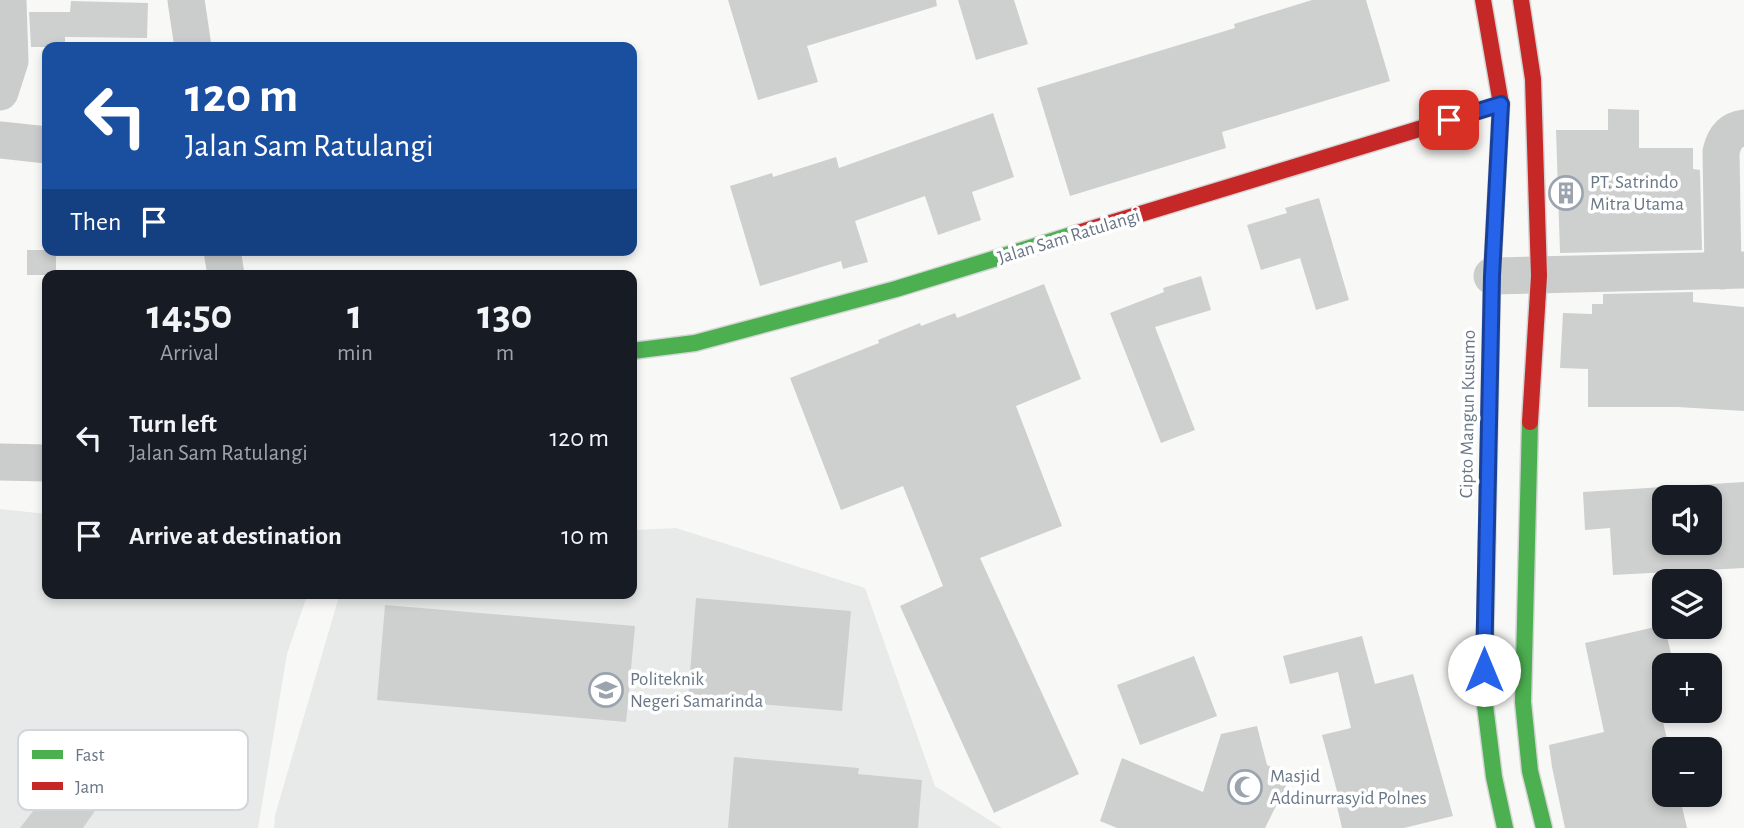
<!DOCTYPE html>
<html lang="en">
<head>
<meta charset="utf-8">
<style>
  :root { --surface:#171b24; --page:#20242c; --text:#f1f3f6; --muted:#9ea1a6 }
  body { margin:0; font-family:"Alegreya Sans",sans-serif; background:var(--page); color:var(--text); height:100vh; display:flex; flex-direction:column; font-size:26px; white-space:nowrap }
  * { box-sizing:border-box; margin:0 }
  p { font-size:23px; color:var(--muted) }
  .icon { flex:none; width:38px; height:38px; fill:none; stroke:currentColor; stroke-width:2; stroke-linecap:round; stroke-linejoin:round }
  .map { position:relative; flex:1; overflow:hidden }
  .sheet { position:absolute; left:42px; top:270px; width:595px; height:329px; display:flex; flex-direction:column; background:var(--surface); border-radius:14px; box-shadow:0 4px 10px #0003 }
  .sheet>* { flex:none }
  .banner { position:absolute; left:42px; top:42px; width:595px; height:214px; border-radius:14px; box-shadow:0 4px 10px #0003; background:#1a4fa0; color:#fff; overflow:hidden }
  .fabs { position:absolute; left:1652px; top:485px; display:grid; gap:14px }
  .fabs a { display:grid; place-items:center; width:70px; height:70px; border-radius:14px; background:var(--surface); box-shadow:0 4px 10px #0003; font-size:35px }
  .pin { position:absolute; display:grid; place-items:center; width:60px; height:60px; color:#fff; margin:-30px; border-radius:14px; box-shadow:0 4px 10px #0006 }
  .me { position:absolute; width:77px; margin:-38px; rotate:0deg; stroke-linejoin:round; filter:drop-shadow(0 0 5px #0008) }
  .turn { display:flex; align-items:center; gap:24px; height:147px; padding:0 28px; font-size:32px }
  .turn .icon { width:91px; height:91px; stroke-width:2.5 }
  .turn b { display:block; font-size:49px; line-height:60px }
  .then { display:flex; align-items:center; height:66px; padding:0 28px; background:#0003; gap:14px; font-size:26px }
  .eta { display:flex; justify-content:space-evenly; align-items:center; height:119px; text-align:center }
  .eta b { font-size:42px; font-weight:700; line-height:49px }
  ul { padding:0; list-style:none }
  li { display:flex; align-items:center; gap:21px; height:98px; padding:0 28px }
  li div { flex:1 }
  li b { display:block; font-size:26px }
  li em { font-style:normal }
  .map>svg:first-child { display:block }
  .built { fill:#e8eaea }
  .building { fill:#ced0d0; fill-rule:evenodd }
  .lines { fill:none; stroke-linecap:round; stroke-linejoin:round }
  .fast-casing { stroke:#d4d5d5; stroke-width:19 }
  .jam-casing { stroke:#d4d5d5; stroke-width:19 }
  .street { stroke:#cbcccc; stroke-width:37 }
  .fast { stroke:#4caf50; stroke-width:16 }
  .jam { stroke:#c62828; stroke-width:16 }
  .route-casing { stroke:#184099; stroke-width:18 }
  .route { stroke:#2563eb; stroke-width:12 }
  .labels { text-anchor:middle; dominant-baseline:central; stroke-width:7; stroke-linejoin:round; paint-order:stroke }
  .poi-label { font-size:19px; fill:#697786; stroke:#fff; text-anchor:start }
  .street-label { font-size:19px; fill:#697786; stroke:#fff }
  .key { fill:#fff; stroke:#d2d6db; stroke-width:2 }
  .key-label { font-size:19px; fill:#697786 }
</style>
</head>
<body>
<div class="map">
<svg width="1744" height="828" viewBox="0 0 1744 828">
  <rect width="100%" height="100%" fill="#f8f8f7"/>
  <g class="built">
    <polygon points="0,509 47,514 47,593 308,593 287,654 258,828 0,828"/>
    <polygon points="676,528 865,588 935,786 1002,828 274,828 275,815 340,593 632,593 632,530"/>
  </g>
  <g class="building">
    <polygon points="728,0 936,0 937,6 807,46 818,82 758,100"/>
    <polygon points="958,0 1014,0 1028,44 976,60"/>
    <polygon points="1312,0 1366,0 1390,81 1222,132 1226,148 1070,196 1037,88 1235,28 1234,24"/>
    <polygon points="71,1 148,3 147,38 65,37 65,47 31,47 29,12 70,12"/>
    <polygon points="1608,109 1639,110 1639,148 1693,148 1693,169 1700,170 1702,250 1560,253 1556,130 1608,130"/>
    <polygon points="993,113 1014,177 972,192 981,220 938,235 925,196 855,221 868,262 843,269 841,261 760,286 730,186 772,173 773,177 836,157 839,168"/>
    <polygon points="1319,198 1349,300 1316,310 1300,258 1261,270 1247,225 1287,213 1285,208"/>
    <rect x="27" y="250" width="29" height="25"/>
    <polygon points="1201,276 1211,310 1155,327 1195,430 1161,443 1110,313 1164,292 1163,288"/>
    <polygon points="1044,284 1081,379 1016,406 1062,526 980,558 1079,774 994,813 900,606 943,586 903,486 841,510 790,378 879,343 878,340 920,323 921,326 955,313 957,318"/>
    <polygon points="1693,292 1693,302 1744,307 1744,411 1677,407 1588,407 1588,369 1560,368 1563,313 1592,314 1592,304 1603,304 1603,294"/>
    <path d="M1744,482V568L1613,575L1610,528L1585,530L1583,492ZM1664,497H1710V542H1664Z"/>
    <polygon points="696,598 851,611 842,711 688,698"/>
    <polygon points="385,605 635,626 626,722 377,700"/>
    <polygon points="1664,625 1674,665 1664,665 1664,677 1654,680 1669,749 1664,749 1664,794 1679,794 1687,828 1565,828 1552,767 1549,745 1604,732 1585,643"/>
    <polygon points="1362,636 1375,684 1413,674 1453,816 1404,828 1342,828 1334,794 1338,795 1322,735 1351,728 1338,672 1290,684 1283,656"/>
    <polygon points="1194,656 1217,716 1140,745 1117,685"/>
    <polygon points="1257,726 1267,765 1291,776 1265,828 1117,828 1100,821 1122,758 1203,792 1221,734"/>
    <polygon points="78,753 113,785 83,828 20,828"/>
    <polygon points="734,757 859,768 858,774 922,780 918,828 728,828"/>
  </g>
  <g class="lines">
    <g class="fast-casing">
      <g id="fast">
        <polyline points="632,351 695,343 896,289 1078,233"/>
        <polyline points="1530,422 1523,702 1530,771 1544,828"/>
        <polyline points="1487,542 1484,697 1494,777 1505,828"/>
      </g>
    </g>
    <g class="jam-casing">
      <g id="jam">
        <polyline points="1483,0 1501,104 1492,276 1487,542"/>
        <polyline points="1521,0 1533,79 1539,276 1530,422"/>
        <polyline points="1078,233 1501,104"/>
      </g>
    </g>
    <g class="street">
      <polyline points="186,0 193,47"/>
      <polyline points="0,92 10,61 8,0"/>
      <polyline points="0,140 47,145"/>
      <polyline points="222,250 226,275"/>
      <path d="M1723,271L1721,152C1724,139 1729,130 1744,128"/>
      <polyline points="1492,276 1744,270"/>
      <polyline points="0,462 47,463"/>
    </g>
    <use href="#fast" class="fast"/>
    <use href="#jam" class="jam"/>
  </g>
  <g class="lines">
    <g class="route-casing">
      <polyline id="route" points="1449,120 1501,104 1492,276 1484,670"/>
    </g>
    <use href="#route" class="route"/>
  </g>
  <defs>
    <g id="building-ring" transform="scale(1.75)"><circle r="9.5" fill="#fff" stroke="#9ba4ae" stroke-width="1.5"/><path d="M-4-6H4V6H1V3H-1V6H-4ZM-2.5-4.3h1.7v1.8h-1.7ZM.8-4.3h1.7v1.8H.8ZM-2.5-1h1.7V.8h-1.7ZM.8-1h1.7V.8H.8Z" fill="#9ba4ae"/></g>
    <g id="university-ring" transform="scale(1.75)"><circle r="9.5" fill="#fff" stroke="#9ba4ae" stroke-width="1.5"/><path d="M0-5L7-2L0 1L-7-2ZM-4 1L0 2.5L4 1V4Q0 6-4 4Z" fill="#9ba4ae"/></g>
    <g id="mosque-ring" transform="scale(1.75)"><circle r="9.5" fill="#fff" stroke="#9ba4ae" stroke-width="1.5"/><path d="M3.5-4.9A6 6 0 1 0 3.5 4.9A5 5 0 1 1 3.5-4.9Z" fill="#9ba4ae"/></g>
  </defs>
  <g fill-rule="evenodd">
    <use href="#building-ring" x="1566" y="193"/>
    <use href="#university-ring" x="606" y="690"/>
    <use href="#mosque-ring" x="1245" y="787"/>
  </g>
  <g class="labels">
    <g class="poi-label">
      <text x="1590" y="182">PT. Satrindo<tspan x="1590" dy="22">Mitra Utama</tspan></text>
      <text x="630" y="679">Politeknik<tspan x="630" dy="22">Negeri Samarinda</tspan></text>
      <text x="1270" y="776">Masjid<tspan x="1270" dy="22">Addinurrasyid Polnes</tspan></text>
    </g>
    <g class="street-label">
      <text transform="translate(1069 237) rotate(-17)">Jalan Sam Ratulangi</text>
      <text transform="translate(1468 414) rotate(-89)">Cipto Mangun Kusumo</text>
    </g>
  </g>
  <rect x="18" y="730" width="230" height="80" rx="10" class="key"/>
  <rect x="32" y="750" width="31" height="9" fill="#4caf50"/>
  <rect x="32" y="782" width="31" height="8" fill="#c62828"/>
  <g class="key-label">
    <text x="75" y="761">Fast</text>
    <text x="75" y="793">Jam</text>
  </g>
</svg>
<div class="fabs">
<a><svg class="icon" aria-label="sound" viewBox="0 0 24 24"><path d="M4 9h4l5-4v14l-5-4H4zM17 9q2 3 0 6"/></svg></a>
<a><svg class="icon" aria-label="layers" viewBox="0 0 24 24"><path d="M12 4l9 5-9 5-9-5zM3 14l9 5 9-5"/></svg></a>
<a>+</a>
<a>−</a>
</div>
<div class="pin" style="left:1449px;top:120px;background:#d93025"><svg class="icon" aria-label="arrive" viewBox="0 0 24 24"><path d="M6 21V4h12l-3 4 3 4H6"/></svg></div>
<svg class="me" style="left:1484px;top:670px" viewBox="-20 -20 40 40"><circle r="19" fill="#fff"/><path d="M0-13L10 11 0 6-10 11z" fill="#2563eb"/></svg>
<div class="banner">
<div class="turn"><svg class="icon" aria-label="left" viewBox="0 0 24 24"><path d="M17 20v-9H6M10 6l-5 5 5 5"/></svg><div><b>120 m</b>Jalan Sam Ratulangi</div></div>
<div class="then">Then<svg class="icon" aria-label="arrive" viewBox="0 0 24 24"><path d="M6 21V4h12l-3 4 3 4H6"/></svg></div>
</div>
<section class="sheet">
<div class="eta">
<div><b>14:50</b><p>Arrival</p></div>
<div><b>1</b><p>min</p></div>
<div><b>130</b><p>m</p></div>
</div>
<ul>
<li><svg class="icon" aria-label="left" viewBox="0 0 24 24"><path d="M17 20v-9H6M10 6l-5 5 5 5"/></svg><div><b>Turn left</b><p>Jalan Sam Ratulangi</p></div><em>120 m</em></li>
<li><svg class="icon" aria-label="arrive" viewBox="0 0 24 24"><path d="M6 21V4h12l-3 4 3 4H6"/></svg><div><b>Arrive at destination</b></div><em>10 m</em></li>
</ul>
</section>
</div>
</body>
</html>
